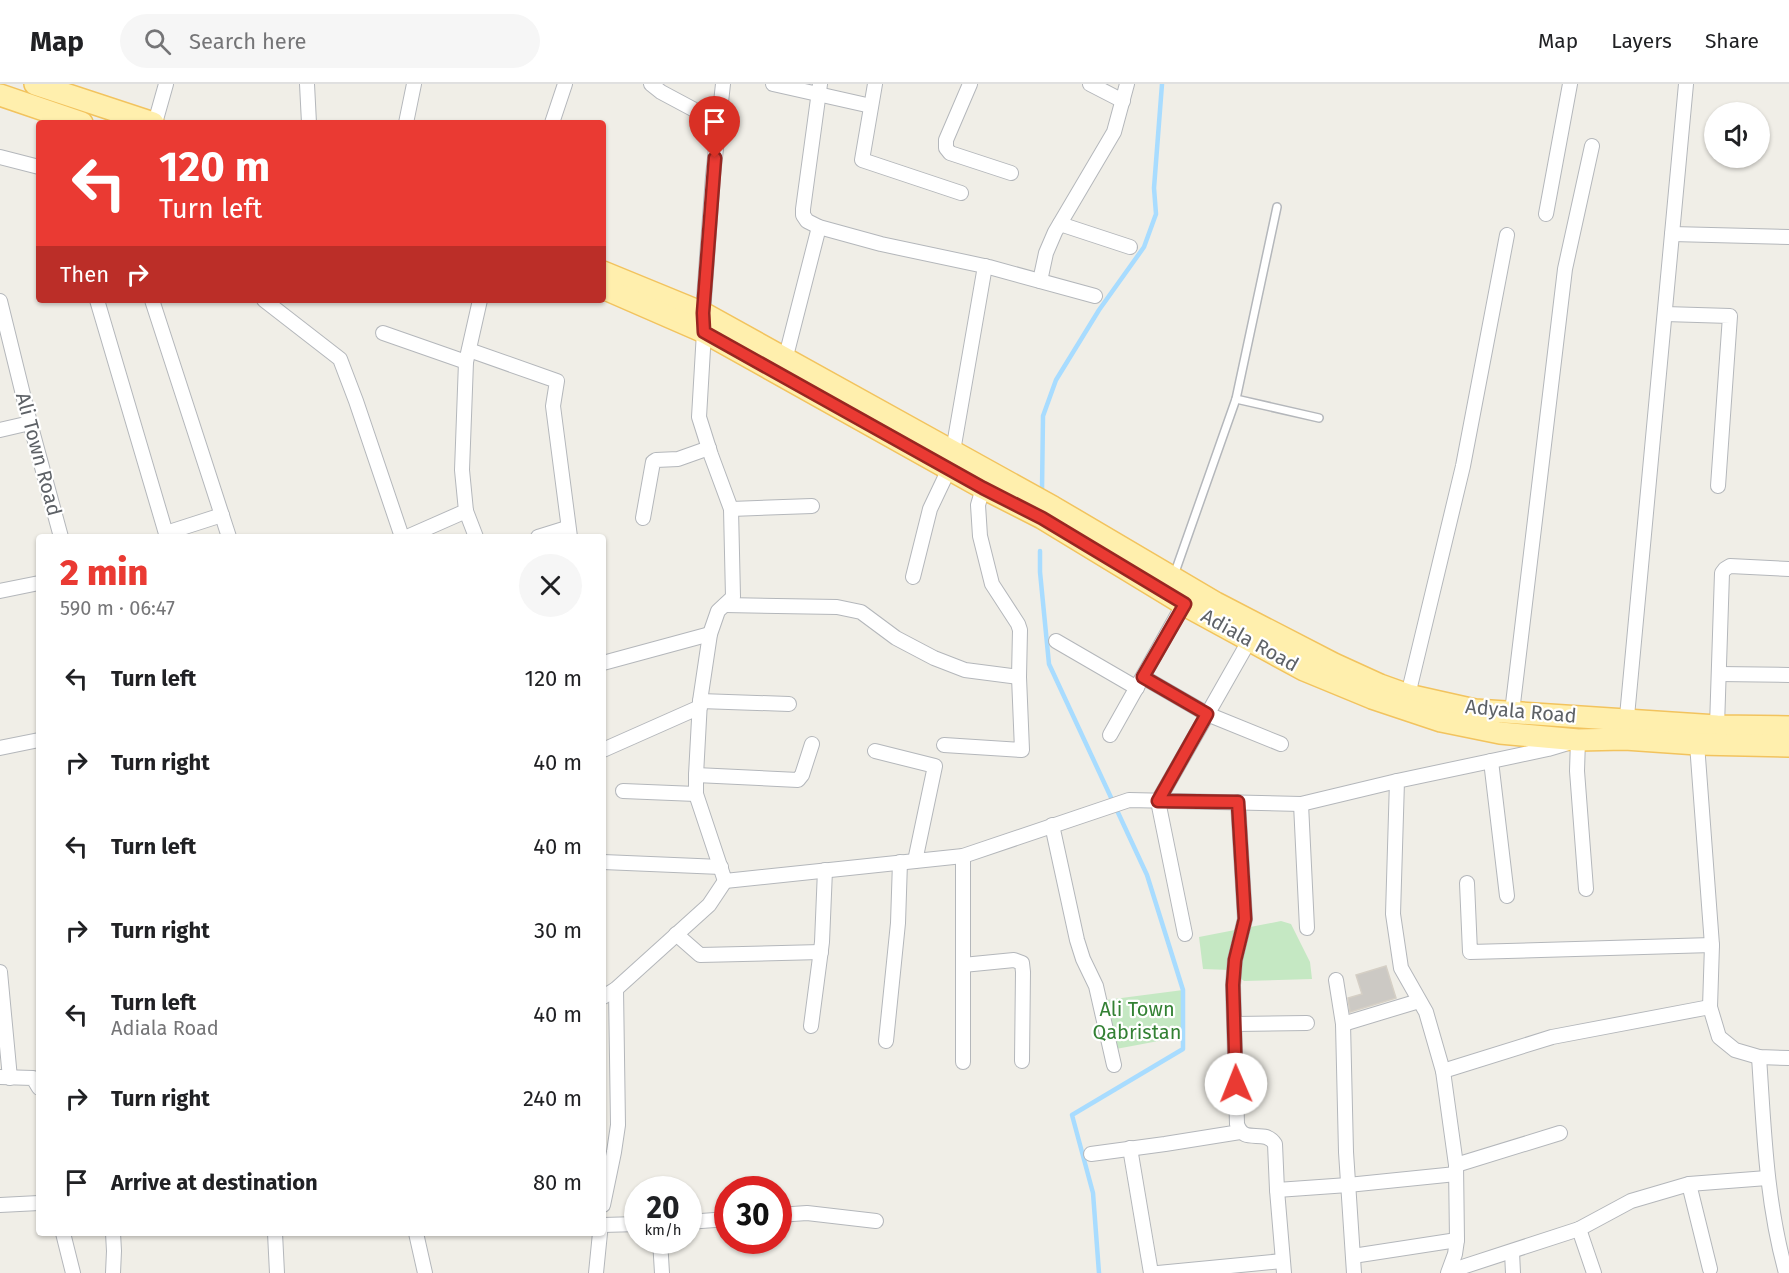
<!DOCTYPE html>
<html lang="en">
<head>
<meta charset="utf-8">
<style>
  :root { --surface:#fff; --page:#f6f6f6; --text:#202124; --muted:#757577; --line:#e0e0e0; --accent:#ea3a33 }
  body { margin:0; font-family:"Fira Sans",sans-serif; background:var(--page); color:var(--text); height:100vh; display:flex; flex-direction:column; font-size:22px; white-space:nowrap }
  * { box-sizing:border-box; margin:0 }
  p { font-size:20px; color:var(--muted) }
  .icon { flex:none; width:33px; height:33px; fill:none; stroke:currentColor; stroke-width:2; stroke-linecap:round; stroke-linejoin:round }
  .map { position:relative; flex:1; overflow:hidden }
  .drawer { position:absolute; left:36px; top:450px; width:570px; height:702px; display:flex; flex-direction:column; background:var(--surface); border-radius:6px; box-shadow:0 2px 4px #0004 }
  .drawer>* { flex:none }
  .top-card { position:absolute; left:36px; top:36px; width:570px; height:183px; border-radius:6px; box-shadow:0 2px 4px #0004; background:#ea3a33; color:#fff; overflow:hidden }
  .controls { position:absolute; left:1704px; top:18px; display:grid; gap:12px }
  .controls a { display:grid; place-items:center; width:66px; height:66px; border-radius:50%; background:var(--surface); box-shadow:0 2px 4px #0004; font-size:30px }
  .speed { position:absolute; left:624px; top:1092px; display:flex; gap:12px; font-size:30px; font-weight:700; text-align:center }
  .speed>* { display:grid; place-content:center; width:78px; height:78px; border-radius:50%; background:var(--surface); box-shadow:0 2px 4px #0004; line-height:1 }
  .speed small { font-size:15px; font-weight:400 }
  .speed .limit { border:9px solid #d22; background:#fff; color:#111 }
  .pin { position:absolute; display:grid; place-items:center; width:51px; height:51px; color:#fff; margin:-62px -26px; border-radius:50% 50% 50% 0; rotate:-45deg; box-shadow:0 0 6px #0007 }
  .pin .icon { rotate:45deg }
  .me { position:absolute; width:66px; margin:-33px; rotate:359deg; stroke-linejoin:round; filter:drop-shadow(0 0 4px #0008) }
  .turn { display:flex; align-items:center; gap:21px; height:126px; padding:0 24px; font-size:27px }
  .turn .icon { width:78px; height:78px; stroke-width:2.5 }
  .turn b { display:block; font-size:42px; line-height:51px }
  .then { display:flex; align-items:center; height:57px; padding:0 24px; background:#0003; gap:12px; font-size:22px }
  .round { display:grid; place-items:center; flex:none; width:63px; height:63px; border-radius:32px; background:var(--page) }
  .headline { display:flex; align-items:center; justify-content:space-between; height:102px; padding:0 24px }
  h1 { font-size:36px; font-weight:800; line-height:45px; color:var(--accent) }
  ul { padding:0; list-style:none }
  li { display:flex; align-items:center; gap:18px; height:84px; padding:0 24px }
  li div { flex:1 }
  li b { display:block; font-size:22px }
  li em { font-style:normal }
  header { display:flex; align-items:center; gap:36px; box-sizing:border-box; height:84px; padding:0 30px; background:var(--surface); border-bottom:2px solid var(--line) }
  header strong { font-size:28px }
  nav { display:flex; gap:33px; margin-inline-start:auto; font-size:21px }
  .search { width:420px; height:54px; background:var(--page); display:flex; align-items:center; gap:15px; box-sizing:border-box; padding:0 21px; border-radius:33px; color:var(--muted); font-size:22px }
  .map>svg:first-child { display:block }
  .green { fill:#c5e8c3 }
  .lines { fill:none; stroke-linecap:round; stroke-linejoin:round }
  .stream { stroke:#a8dcff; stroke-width:4.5 }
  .building { fill:#ccc9c4; stroke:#d5cfc5; stroke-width:1.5 }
  .lane-casing { stroke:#b4b7bb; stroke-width:10 }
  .street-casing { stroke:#b4b7bb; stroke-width:16 }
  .primary-casing { stroke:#f2c35e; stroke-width:24 }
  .lane { stroke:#fff; stroke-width:7 }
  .street { stroke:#fff; stroke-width:14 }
  .primary { stroke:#ffefad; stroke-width:21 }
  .route-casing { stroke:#982621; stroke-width:15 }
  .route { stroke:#ea3a33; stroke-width:10 }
  .labels { text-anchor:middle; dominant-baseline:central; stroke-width:4.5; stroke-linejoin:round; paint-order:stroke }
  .street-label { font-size:20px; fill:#5e6267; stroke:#fff }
  .park-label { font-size:20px; fill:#338134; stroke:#fff }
</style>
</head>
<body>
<header>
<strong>Map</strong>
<div class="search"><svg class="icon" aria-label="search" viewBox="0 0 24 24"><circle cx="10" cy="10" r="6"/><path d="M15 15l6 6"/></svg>Search here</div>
<nav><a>Map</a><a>Layers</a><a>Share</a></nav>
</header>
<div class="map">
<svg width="1789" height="1189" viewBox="0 0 1789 1189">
  <rect width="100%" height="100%" fill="#f0eee7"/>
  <g class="green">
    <polygon points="1281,837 1291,840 1310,878 1312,895 1244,897 1230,886 1203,885 1199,853"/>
    <polygon points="1183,906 1185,952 1116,965 1106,916"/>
  </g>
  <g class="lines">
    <g class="stream">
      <polyline points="1042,406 1043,332 1056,296 1099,226 1144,163 1156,130 1154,104 1162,0"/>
      <polyline points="1040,467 1040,488 1049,580 1147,791 1183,906 1183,965 1072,1031 1093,1109 1099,1189"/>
    </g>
  </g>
  <polygon class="building" points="1386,882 1396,914 1350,928 1348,914 1362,910 1356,891"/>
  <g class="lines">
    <g class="lane-casing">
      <g id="lane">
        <polyline points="1236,315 1319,334"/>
        <polyline points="1174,491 1236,315 1277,123"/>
      </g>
    </g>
    <g class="street-casing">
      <g id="street">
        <polyline points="307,0 309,39"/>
        <polyline points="651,0 661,8 719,39"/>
        <polyline points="723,0 713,92 703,229 704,248 699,333 711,371 731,425 733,513 718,527 710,550 700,617 696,691 696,710 725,797 963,772 1129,716 1301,720 1397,697"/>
        <polyline points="773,0 871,22"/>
        <polyline points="820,0 803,125 803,131 807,137 819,143 881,160 989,183 1095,212"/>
        <polyline points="875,0 862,76 961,109"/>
        <polyline points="970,0 946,56 946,64 950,69 1011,89"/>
        <polyline points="1090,0 1123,17"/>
        <polyline points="155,39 166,0"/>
        <polyline points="406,39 414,0"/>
        <polyline points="552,39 565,0"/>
        <polyline points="0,73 39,83"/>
        <polyline points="1546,130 1570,0"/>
        <polyline points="1060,140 1130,163"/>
        <polyline points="1672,150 1789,153"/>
        <polyline points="1040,197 1046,169 1055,148 1114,48 1127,0"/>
        <polyline points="97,216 167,453"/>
        <polyline points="152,216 229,453"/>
        <polyline points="264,216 340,275 356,317 402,453"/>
        <polyline points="0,217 30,339 61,453"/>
        <polyline points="1665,230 1730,232 1718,402"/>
        <polyline points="383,249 466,278"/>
        <polyline points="469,266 557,297 553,322 570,453"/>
        <polyline points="785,276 819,143"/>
        <polyline points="0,346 30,339"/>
        <polyline points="953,367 985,182"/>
        <polyline points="731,425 812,422"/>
        <polyline points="466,427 476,453"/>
        <polyline points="643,434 653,378 656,376 678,375 709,364"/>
        <polyline points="166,449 222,431"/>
        <polyline points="407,453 466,427 462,386 466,278 480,216"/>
        <polyline points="538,453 567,444"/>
        <polyline points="913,493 930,425 949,385"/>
        <polyline points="0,507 39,499"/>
        <polyline points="725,521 837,523 861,528 896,554 934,574 965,586 1019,593"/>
        <polyline points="1056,557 1137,604"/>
        <polyline points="603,579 710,550"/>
        <polyline points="1719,590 1789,591"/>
        <polyline points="1143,593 1207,630 1281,660"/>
        <polyline points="1408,611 1463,382 1507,151"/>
        <polyline points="700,617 789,620"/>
        <polyline points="1512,628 1565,185 1592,62"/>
        <polyline points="1717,642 1722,489 1725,485 1730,482 1789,485"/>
        <polyline points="1626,643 1686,0"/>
        <polyline points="1110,651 1187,514"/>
        <polyline points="1697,660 1712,861 1710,923 1719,953 1735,966 1759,973 1789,974"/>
        <polyline points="944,661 1022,666 1019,593 1020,546 1018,540 992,500 980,452 978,421 983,404"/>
        <polyline points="0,664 39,656"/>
        <polyline points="603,666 700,623"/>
        <polyline points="875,667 935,682 915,777"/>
        <polyline points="1491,677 1507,812"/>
        <polyline points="696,691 798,696 802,691 812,660"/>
        <polyline points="623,707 696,710"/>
        <path d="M1238,718L1245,835L1235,876L1233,901L1237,1040C1244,1062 1264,1043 1275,1060L1277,1106L1284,1189"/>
        <polyline points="1301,720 1307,844"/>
        <polyline points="1052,741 1077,856 1083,875 1096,902 1114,981"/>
        <polyline points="603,778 721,783"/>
        <polyline points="1467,799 1470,868 1712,861"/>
        <polyline points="676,850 700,871 821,868"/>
        <polyline points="1185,850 1158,717 1253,550"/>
        <polyline points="963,881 1014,876 1022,879 1023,888 1022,977"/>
        <polyline points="0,888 10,994"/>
        <polyline points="1336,896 1343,940 1346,1068 1354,1189"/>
        <polyline points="603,913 616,905 709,821 725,797"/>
        <polyline points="1235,940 1307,939"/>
        <polyline points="1343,940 1419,917"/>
        <polyline points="811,942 822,858 825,786"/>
        <polyline points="886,957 898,839 900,778"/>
        <path d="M1759,973C1764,1046 1766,1117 1786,1189"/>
        <polyline points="963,978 963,772"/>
        <polyline points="1443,987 1552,953 1710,923"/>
        <polyline points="0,993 33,994 39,1004"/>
        <polyline points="1130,1064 1151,1189"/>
        <polyline points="1091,1070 1165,1060 1240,1048"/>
        <polyline points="1456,1081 1560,1049"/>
        <polyline points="1689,1100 1710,1185"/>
        <polyline points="1277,1106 1348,1101 1456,1090"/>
        <polyline points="0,1121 39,1119"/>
        <polyline points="603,1121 614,1068 618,1041 616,905"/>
        <polyline points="778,1131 807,1129 876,1137"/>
        <polyline points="688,1138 728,1135"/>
        <polyline points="603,1141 638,1140"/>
        <polyline points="1579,1145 1594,1189"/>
        <polyline points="63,1149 73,1189"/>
        <polyline points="113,1149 114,1167 113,1189"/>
        <polyline points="275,1149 277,1189"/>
        <polyline points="416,1149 425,1189"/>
        <polyline points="660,1156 662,1189"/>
        <polyline points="1512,1168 1513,1189"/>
        <polyline points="1353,1172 1457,1156"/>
        <polyline points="1450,1187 1579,1145 1631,1117 1689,1100 1767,1094"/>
        <polyline points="596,1189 600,1149"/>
        <polyline points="1158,1189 1282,1177"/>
        <polyline points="1448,1189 1455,1170 1457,1156 1456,1081 1443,987 1426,928 1401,884 1393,830 1397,697 1548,665 1578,656 1577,687 1586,805"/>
      </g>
    </g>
    <g class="primary-casing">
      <g id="primary">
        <polyline points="35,0 153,39"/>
        <polyline points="0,11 82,39"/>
        <polyline points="603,188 703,229 1053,423 1216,519 1334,580 1380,601 1408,611 1475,626 1717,642 1789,643"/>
        <polyline points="603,204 704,248 983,404 1042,434 1190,524 1304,586 1372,614 1441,637 1500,649 1578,656 1625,655 1697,660 1789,662"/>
      </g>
    </g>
    <use href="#lane" class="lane"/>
    <use href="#street" class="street"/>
    <use href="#primary" class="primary"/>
  </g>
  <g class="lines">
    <g class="route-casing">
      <polyline id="route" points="715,74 703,229 704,248 983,404 1042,434 1185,520 1143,593 1207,630 1158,717 1238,718 1245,835 1235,876 1233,901 1236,1000"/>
    </g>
    <use href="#route" class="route"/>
  </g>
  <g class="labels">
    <g class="street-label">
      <text transform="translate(39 370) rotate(75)">Ali Town Road</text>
      <text transform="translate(1250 556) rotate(29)">Adiala Road</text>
      <text transform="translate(1521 627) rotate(5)">Adyala Road</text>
    </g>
    <g class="park-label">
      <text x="1137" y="925">Ali Town<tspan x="1137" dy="23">Qabristan</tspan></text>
    </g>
  </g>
</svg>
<div class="controls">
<a><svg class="icon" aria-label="sound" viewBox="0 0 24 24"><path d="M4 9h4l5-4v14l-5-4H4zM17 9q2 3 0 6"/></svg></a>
</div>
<div class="speed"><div>20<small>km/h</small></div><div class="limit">30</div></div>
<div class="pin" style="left:715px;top:74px;background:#d93025"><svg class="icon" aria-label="arrive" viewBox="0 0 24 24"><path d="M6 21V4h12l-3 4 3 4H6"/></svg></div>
<svg class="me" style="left:1236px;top:1000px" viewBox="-20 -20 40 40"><circle r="19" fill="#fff"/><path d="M0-13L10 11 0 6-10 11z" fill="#ea3a33"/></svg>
<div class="top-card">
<div class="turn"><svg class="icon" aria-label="left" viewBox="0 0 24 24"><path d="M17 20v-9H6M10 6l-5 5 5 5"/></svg><div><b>120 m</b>Turn left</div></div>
<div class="then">Then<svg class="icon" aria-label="right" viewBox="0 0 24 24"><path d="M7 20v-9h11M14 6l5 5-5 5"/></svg></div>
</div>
<section class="drawer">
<div class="headline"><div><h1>2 min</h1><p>590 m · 06:47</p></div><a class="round"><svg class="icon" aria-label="close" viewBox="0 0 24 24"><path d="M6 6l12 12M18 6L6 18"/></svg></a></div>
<ul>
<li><svg class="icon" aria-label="left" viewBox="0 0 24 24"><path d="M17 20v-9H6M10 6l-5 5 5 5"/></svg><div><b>Turn left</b></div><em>120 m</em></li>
<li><svg class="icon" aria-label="right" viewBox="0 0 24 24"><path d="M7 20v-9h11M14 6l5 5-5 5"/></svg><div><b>Turn right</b></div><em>40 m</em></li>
<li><svg class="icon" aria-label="left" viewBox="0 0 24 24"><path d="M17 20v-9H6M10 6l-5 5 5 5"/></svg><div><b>Turn left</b></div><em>40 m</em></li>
<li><svg class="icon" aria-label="right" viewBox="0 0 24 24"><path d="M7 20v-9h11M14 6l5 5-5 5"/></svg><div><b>Turn right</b></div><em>30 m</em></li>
<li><svg class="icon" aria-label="left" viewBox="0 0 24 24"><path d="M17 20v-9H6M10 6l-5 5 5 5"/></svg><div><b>Turn left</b><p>Adiala Road</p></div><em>40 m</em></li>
<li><svg class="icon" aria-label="right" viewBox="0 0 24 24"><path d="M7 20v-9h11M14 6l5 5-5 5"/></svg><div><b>Turn right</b></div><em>240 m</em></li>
<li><svg class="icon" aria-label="arrive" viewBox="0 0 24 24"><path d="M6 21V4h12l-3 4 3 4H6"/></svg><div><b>Arrive at destination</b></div><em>80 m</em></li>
</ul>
</section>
</div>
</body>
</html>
